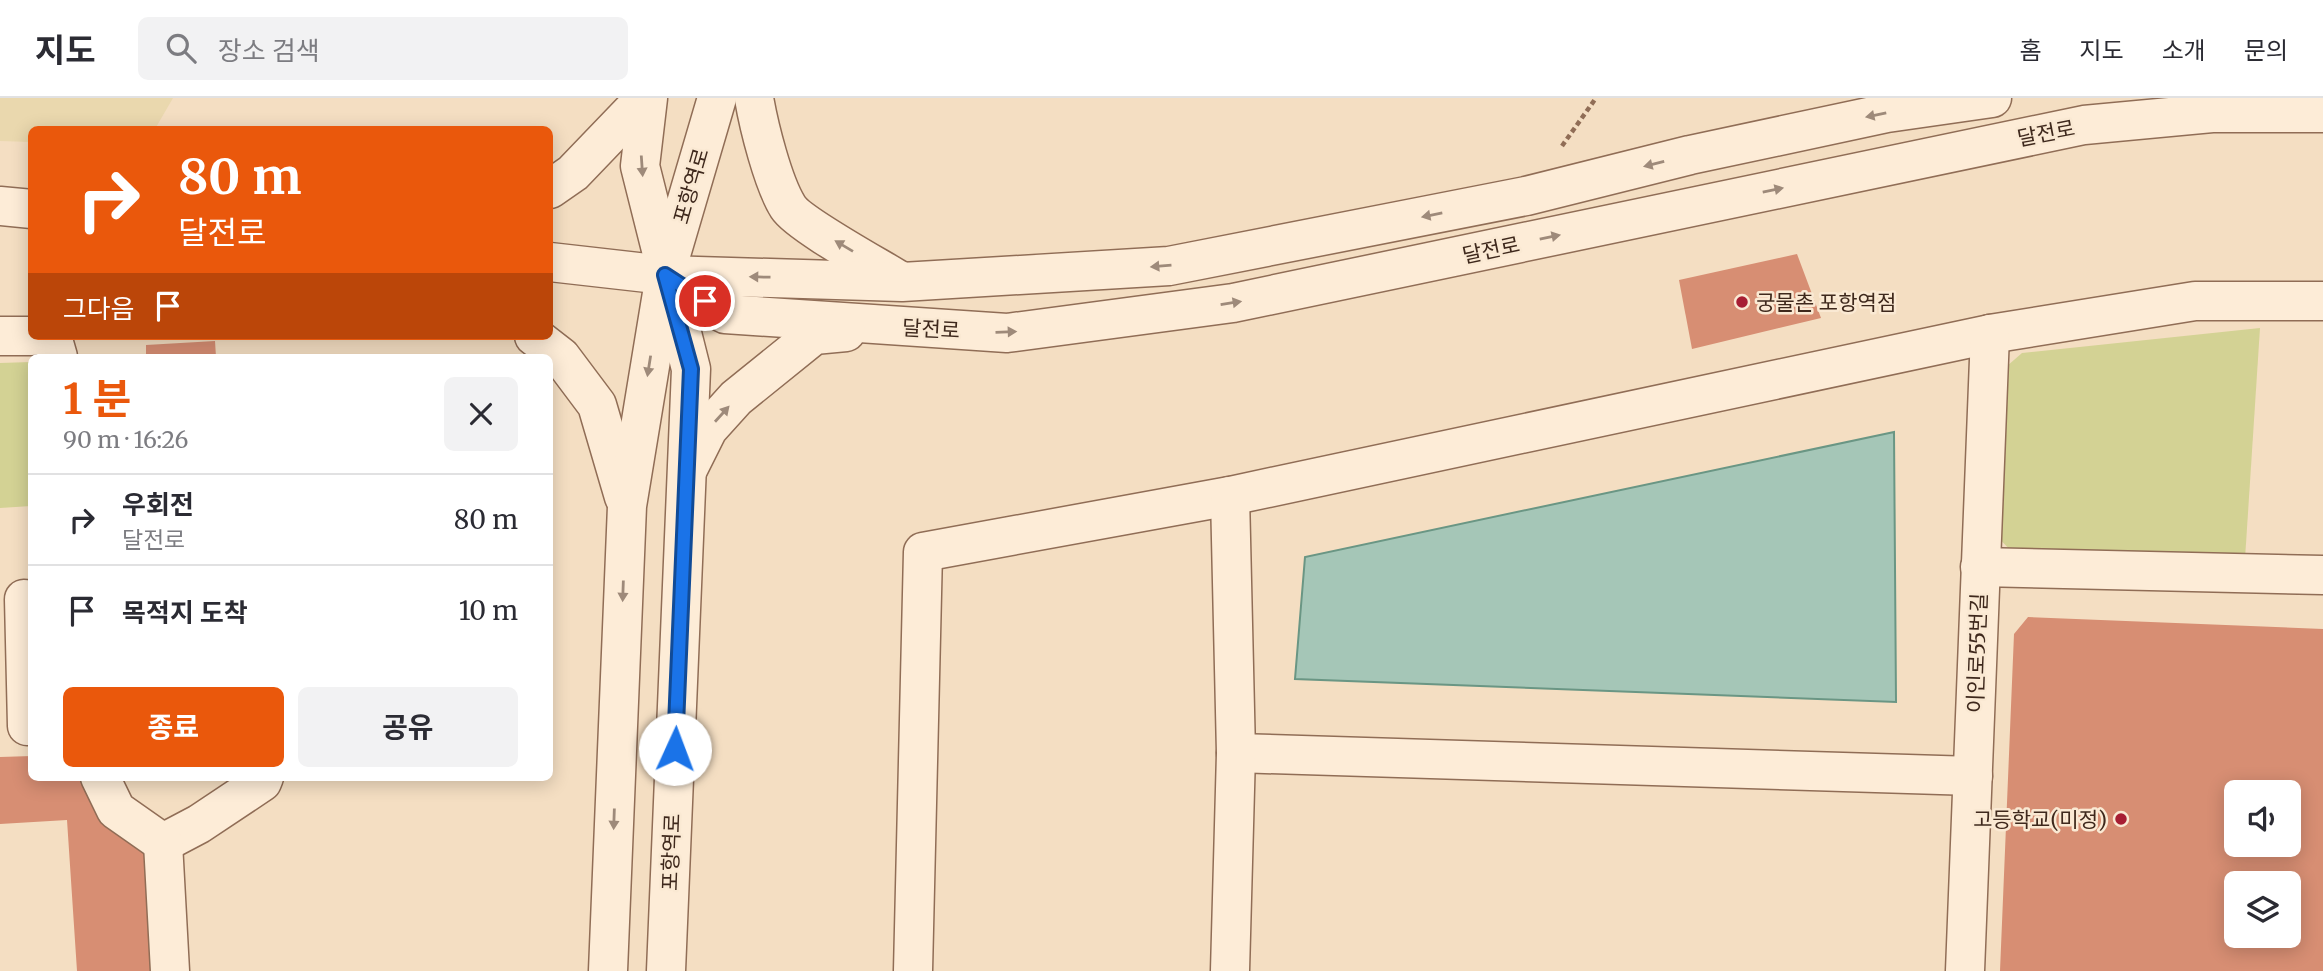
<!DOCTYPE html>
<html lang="ko">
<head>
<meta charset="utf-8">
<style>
  :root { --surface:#fff; --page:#f2f2f3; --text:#2b2b33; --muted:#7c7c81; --line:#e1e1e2; --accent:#ea580c }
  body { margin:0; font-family:Merriweather,"Noto Sans KR",serif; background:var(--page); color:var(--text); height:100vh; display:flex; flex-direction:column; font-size:26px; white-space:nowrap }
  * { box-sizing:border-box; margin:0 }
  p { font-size:23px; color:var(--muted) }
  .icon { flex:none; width:38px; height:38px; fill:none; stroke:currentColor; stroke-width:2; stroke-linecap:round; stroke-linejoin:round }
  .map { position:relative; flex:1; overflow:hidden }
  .drawer { position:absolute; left:28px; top:256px; width:525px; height:427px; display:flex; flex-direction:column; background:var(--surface); border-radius:10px; box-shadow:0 4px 18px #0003 }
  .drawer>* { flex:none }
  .hud { position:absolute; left:28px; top:28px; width:525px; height:214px; border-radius:10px; box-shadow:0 4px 18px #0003; background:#ea580c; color:#fff; overflow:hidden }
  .tools { position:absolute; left:2224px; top:682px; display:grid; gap:14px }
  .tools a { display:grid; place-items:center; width:77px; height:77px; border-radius:10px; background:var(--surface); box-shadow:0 4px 18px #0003; font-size:35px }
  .pin { position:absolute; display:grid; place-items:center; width:60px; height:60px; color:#fff; margin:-30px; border:4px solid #fff; border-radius:50%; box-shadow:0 2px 7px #0007 }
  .me { position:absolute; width:77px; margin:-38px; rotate:2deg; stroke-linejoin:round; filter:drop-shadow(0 0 5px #0008) }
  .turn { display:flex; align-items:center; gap:24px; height:147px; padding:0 35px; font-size:32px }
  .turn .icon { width:91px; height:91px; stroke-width:2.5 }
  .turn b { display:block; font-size:49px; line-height:60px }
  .then { display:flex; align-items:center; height:66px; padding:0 35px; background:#0003; gap:14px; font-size:26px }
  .round { display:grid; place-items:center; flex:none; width:74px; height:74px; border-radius:10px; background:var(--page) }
  .headline { display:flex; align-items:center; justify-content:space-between; height:119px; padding:0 35px }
  h1 { font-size:42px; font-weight:700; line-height:52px; color:var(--accent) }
  .button { display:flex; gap:14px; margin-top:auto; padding:14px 35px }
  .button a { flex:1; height:80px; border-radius:10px; background:var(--accent); color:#fff; font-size:28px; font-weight:700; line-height:80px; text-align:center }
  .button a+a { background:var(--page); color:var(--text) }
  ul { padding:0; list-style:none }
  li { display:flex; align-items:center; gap:21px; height:91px; padding:0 35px; border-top:2px solid var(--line) }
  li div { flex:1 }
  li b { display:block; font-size:26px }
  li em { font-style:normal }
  header { display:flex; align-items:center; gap:42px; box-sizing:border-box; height:98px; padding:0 35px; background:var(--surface); border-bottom:2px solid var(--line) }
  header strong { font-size:33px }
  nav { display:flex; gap:38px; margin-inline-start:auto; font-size:24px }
  .search { width:490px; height:63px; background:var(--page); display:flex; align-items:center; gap:18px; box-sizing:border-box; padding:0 24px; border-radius:10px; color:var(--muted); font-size:26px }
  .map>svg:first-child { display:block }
  .farmland { fill:#ead8ae }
  .green { fill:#d3d294 }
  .water { fill:#a5c6b7; stroke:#6a9684; stroke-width:2 }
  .building { fill:#d78e73; fill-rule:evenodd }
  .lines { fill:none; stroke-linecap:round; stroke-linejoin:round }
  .minor-casing { stroke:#906d56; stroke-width:41 }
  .path { stroke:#906d56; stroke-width:4.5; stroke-dasharray:5 3.5; stroke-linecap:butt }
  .minor { stroke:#fdecd7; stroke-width:38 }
  .oneway { fill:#9e8a7a }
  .route-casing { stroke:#114b97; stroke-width:18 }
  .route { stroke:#1a73e8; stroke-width:12 }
  .poi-dot { fill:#a71e33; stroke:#fae9d3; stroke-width:2.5 }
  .labels { text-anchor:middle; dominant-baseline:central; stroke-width:5; stroke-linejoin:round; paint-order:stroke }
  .street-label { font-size:21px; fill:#3e281c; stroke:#fae9d3 }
  .poi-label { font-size:21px; fill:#3e281c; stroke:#fae9d3; text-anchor:start }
</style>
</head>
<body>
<header>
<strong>지도</strong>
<div class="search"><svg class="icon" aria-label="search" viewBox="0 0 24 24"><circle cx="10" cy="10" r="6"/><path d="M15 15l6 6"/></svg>장소 검색</div>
<nav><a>홈</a><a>지도</a><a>소개</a><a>문의</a></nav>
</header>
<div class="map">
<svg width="2323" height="873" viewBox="0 0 2323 873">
  <rect width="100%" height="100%" fill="#f4dec2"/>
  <polygon class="farmland" points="0,0 173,0 155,31 32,32 31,44 0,43"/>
  <g class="green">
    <polygon points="2260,230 2245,461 2013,455 1992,433 1999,275 2022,255"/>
    <polygon points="31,264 31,408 0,410 0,265"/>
  </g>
  <polygon class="water" points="1894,334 1896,604 1295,581 1305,459"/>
  <g class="building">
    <polygon points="1797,156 1821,220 1692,251 1679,182"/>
    <polygon points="215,243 216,259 146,259 146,247"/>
    <path d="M2028,519L2323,531V873H2000L2014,536ZM2236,695H2289V747H2236ZM2236,786H2289V838H2236Z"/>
    <polygon points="32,658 32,679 107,679 142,711 153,873 77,873 67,722 0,726 0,659"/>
  </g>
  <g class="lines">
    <g class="minor-casing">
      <g id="minor">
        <polyline points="648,0 640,68 691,271 666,873"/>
        <path d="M754,0C759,29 773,85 788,109C799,126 876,168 897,181"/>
        <polyline points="550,91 573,75 645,0"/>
        <polyline points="0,108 32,111"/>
        <polyline points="550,164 665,177 902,184 1169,168 1526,98 1690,57 1887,15 1992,0"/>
        <polyline points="665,177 725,216 1007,235 1233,205 2084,27 2212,15 2323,15"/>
        <polyline points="0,238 32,238"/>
        <polyline points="52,238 58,259"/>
        <polyline points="534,238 561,259 597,307 624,399"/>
        <polyline points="689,369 708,331 736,300 814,237 846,234"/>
        <polyline points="1980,469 2323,477"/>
        <polyline points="24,501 27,628"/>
        <polyline points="1236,655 1973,678"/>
        <polyline points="100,679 116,712 163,745 199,726 262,684 264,679"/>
        <polyline points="163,745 170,873"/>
        <polyline points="608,873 627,408 665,177 717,0"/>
        <polyline points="913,873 923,454 1230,398 1990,236 2195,203 2323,203"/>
        <polyline points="1230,873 1236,655 1230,398"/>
        <polyline points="1965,873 1990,236"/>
      </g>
    </g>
    <polyline class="path" points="1562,48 1596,0"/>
    <use href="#minor" class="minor"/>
  </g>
  <defs><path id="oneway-solid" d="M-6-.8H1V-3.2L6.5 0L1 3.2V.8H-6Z" transform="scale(1.75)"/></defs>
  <g class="oneway">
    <use href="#oneway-solid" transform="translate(1876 17) rotate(168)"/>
    <use href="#oneway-solid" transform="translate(1654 66) rotate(166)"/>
    <use href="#oneway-solid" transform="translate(642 68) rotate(86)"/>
    <use href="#oneway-solid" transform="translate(1773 92) rotate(-12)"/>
    <use href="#oneway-solid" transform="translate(1432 117) rotate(169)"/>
    <use href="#oneway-solid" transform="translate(1550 139) rotate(-12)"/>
    <use href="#oneway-solid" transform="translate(844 148) rotate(-149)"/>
    <use href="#oneway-solid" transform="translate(1161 168) rotate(175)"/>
    <use href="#oneway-solid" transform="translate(760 179) rotate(-179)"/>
    <use href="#oneway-solid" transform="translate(1231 205) rotate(-9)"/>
    <use href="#oneway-solid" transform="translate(1006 234) rotate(-2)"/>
    <use href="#oneway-solid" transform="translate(649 268) rotate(99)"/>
    <use href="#oneway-solid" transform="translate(722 316) rotate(-48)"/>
    <use href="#oneway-solid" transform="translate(623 493) rotate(92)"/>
    <use href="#oneway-solid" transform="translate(614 721) rotate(92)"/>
  </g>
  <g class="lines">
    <g class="route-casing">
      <polyline id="route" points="675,651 691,271 665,177 705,203"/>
    </g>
    <use href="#route" class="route"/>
  </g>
  <g class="poi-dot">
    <circle cx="1742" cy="204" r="7"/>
    <circle cx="2121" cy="721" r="7"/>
  </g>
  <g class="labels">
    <g class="street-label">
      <text transform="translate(2046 35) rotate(-11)">달전로</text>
      <text transform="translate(691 88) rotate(-74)">포항역로</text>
      <text transform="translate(1491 152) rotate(-12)">달전로</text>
      <text transform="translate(931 231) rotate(3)">달전로</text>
      <text transform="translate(1977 555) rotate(-88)">이인로55번길</text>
      <text transform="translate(671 754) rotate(-88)">포항역로</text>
    </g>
    <g class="poi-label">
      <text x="1756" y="204">궁물촌 포항역점</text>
      <text x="2107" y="721" text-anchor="end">고등학교(미정)</text>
    </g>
  </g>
</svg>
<div class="tools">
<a><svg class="icon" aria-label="sound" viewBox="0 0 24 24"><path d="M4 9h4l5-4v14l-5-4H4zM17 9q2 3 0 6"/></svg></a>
<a><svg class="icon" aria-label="layers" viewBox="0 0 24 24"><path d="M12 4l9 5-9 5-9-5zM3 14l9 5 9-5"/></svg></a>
</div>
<div class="pin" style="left:705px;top:203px;background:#d93025"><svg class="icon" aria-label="arrive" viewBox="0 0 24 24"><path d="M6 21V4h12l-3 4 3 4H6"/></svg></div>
<svg class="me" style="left:675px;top:651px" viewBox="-20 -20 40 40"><circle r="19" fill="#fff"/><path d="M0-13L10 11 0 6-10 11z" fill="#1a73e8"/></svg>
<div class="hud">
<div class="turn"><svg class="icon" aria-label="right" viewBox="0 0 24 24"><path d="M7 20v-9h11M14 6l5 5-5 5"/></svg><div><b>80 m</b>달전로</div></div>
<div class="then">그다음<svg class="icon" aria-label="arrive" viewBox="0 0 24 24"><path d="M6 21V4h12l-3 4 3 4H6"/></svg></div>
</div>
<section class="drawer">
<div class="headline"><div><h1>1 분</h1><p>90 m · 16:26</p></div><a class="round"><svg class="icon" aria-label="close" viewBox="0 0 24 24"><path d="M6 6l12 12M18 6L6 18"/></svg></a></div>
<ul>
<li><svg class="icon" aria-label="right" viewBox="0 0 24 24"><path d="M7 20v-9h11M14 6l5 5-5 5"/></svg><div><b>우회전</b><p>달전로</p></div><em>80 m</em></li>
<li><svg class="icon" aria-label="arrive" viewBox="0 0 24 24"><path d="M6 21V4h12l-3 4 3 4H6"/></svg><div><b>목적지 도착</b></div><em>10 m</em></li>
</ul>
<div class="button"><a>종료</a><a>공유</a></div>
</section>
</div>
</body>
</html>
